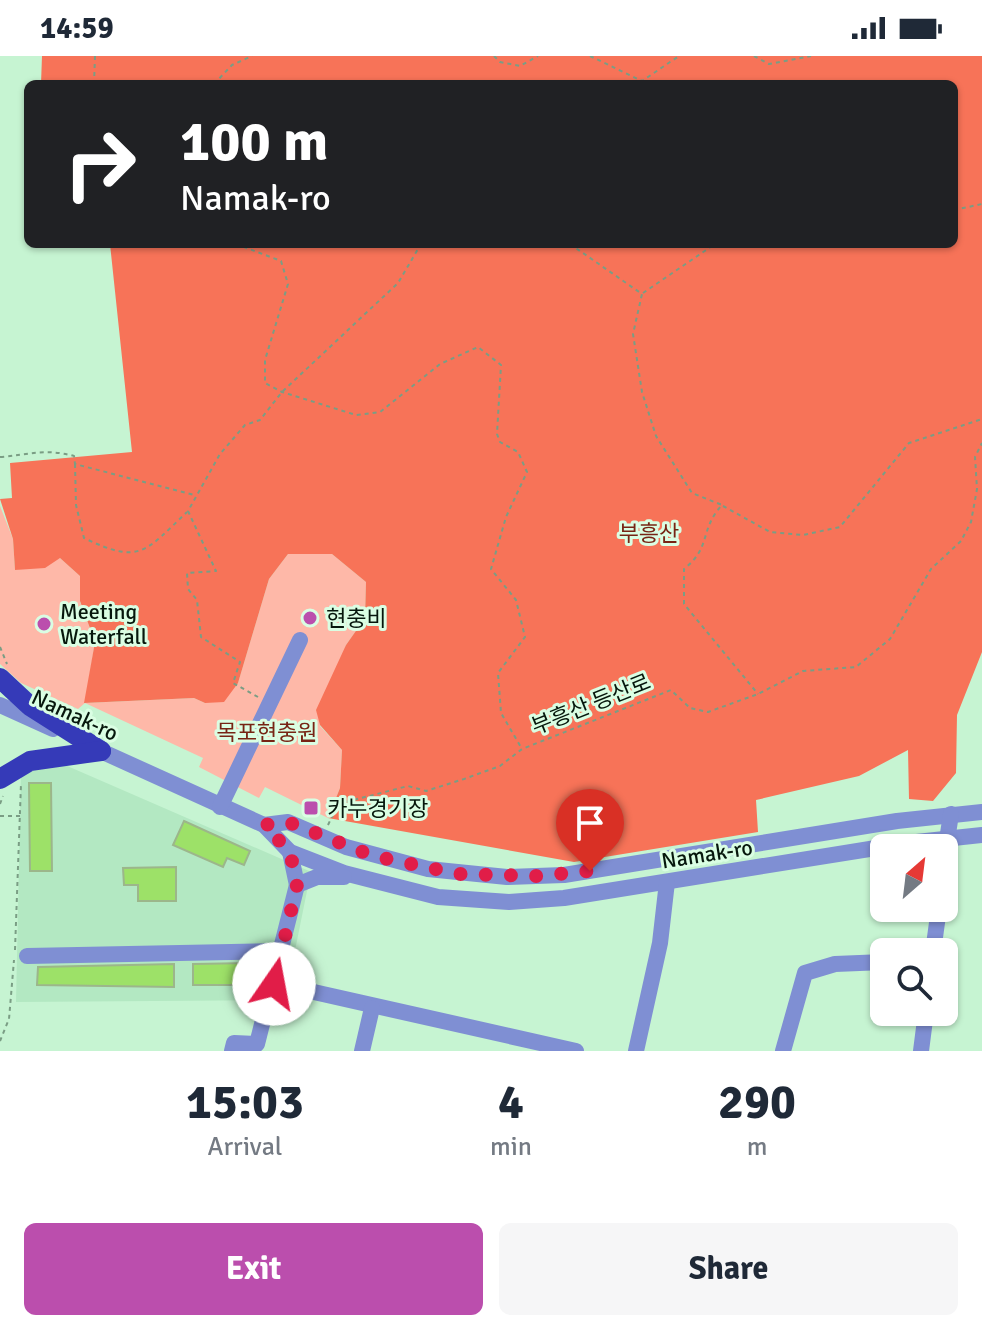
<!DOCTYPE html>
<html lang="en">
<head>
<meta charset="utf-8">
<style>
  :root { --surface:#fff; --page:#f6f6f7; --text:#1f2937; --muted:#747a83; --accent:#bb4ead }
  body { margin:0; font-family:Signika,"Noto Sans KR",sans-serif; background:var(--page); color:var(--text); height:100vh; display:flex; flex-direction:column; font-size:30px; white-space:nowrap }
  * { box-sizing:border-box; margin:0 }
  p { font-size:26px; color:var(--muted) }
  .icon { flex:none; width:44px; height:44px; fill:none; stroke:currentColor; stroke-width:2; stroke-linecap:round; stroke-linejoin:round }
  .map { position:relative; height:995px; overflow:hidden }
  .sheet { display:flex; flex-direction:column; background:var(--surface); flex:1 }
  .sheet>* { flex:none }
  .top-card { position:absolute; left:24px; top:24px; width:934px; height:168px; border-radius:12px; box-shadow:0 2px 6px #0004; background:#202124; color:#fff; overflow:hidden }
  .needle { width:52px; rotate:28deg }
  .fabs { position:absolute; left:870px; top:778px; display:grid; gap:16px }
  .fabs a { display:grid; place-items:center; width:88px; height:88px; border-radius:12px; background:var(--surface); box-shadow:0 2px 6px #0004; font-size:40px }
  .pin { position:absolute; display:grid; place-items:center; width:68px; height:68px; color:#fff; margin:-82px -34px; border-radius:50% 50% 50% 0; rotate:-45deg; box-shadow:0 0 8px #0007 }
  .pin .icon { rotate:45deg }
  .me { position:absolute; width:88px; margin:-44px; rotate:12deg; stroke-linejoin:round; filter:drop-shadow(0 0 6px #0008) }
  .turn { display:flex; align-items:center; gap:28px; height:168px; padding:0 24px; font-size:36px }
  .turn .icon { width:104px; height:104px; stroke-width:2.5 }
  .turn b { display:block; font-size:56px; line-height:68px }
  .eta { display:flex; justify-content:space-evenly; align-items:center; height:136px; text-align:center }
  .eta b { font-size:48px; font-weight:700; line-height:56px }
  .primary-button { display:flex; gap:16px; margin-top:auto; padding:16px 24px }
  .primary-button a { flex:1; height:92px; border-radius:12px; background:var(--accent); color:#fff; font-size:32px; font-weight:700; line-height:92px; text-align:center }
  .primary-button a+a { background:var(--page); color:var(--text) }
  .status { display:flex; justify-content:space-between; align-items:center; height:56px; padding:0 40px; background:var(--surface); direction:ltr }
  .status svg { height:22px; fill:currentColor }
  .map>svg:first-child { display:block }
  .built { fill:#b3e8c2 }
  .green { fill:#feb8a8 }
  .forest { fill:#f77358 }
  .building { fill:#9de168; stroke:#9cb68b; stroke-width:2 }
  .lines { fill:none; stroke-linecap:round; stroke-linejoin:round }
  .path { stroke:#7a9d84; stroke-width:2; stroke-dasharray:4 4; stroke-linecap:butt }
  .minor { stroke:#7f8fd3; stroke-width:16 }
  .major { stroke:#353ab8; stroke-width:20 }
  .route { stroke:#e11d48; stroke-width:14; stroke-dasharray:0 25.2 }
  .poi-dot { fill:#bb4ead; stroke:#dafee3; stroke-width:3 }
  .labels { text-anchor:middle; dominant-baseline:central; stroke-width:6; stroke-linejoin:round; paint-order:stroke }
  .park-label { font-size:22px; fill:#772414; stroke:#dafee3 }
  .poi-label { font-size:22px; fill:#06170c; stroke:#dafee3; text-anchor:start }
  .street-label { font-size:22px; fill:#06170c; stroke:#dafee3 }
</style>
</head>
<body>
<div class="status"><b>14:59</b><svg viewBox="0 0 49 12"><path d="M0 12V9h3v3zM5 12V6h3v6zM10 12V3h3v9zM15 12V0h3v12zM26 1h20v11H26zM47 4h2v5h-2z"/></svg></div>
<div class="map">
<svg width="982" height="995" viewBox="0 0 982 995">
  <rect width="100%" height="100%" fill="#c6f4d2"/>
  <polygon class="built" points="65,709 316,818 307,835 285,944 16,946 21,716"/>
  <polygon class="green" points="0,450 13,483 15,514 60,502 80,520 80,546 95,586 85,647 194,642 205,647 238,627 269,523 288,498 332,498 366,526 365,562 346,589 320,670 342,694 340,732 328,762 265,731 259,742 199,711 203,702 85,647 78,653 21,627 0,608"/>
  <polygon class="forest" points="42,0 982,0 982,596 957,659 956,717 933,745 909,743 908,694 859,720 756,744 758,776 574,806 328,762 340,732 342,694 320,669 316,654 346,589 365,562 366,526 332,498 288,498 269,523 238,627 224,646 205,647 194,642 84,647 95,586 80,545 80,520 60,502 45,512 15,514 13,483 0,443 12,442 10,407 132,396 110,188 954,188 954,28 41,28"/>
  <g class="building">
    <polygon points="29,727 51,727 52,815 30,815"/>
    <polygon points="184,765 250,795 244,809 227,802 223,811 173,789"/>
    <polygon points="176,811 176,845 138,845 138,829 124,829 123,812"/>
    <polygon points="250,907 250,929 193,929 193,908"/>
    <polygon points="174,908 174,931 37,929 38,911"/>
  </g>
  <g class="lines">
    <g class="path">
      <polyline points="494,0 500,6 520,10 538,0"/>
      <polyline points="590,0 642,25 679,0"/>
      <polyline points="754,0 769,8 811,0"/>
      <polyline points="94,28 95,0"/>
      <polyline points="214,28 232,9 252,0"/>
      <polyline points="954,154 982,148"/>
      <polyline points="236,188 281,205 288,228 265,304 265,327 282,336 356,359 380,356 440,308 478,291 501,309 497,378 500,386 518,396 527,416 506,461 491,513 516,544 525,581 498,617 501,657 522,693"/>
      <path d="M570,188L642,238L633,278L642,336L656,380L692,437L722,449C699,474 712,491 684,513V548L758,638"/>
      <polyline points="643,237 715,188"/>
      <path d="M0,401C27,399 45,392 74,400L75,408L194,439"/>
      <path d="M75,408L76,449L84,482C140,509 145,496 187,456"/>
      <polyline points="723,450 770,476 803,479 840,471 909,387 982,363"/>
      <polyline points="0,591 7,608"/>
      <polyline points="258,641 233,627 240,606 201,581 197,544 188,533 187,517 216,515 188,455 220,398 245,369 260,364 282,336 398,227 421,188"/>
      <polyline points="0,748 3,740"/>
      <polyline points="0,760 20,760"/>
      <polyline points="328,769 338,748 408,730 426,735 464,723 500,710 522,693 671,634 690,652 708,656 758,638 803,615 856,611 890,583 931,513 961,485 971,466 977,433 975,401 982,387"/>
      <polyline points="15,894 21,728"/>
      <polyline points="0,985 9,963 14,904"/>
    </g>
    <g class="minor">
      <polyline points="0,649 53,673"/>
      <polyline points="92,691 264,769 290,796 344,817 438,841 509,846 564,842 907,787 982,779"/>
      <polyline points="220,751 300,584"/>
      <polyline points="264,769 288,766 346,791 428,813 507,821 564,819 897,765 982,756"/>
      <polyline points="290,796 297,829 317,821 344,821"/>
      <polyline points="944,804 951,758"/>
      <polyline points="933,896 939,852"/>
      <polyline points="27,900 281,895"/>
      <polyline points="305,934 576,995"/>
      <polyline points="232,995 234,987 257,988 297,829"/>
      <polyline points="362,995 372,952"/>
      <polyline points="636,995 660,887 667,826"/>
      <polyline points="783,995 805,917 835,908 884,906"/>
      <polyline points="921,995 926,956"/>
    </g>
    <g class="major">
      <polyline points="0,622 30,650 101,695"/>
      <polyline points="0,723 30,705 101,695"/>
    </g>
  </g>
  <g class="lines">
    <polyline class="route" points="274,928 297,829 290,796 264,769 288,766 373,800 459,818 537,820 590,815"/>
  </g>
  <g class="poi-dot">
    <circle cx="310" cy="562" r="8"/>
    <circle cx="44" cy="568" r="8"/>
    <rect x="303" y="744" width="16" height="16" rx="4"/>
  </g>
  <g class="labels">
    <g class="park-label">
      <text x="649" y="477">부흥산</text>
      <text x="267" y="676">목포현충원</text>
    </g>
    <g class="poi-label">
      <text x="60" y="555">Meeting<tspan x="60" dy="25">Waterfall</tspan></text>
      <text x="326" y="562">현충비</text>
      <text x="327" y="752">카누경기장</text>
    </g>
    <g class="street-label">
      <text transform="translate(591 648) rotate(-22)">부흥산 등산로</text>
      <text transform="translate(75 659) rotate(25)">Namak-ro</text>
      <text transform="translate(707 798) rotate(-9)">Namak-ro</text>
    </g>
  </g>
</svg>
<div class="fabs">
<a><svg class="needle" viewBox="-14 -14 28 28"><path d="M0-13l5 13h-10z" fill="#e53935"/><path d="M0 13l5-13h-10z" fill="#747a83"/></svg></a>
<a><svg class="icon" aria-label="search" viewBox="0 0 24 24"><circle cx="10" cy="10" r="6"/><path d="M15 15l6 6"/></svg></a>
</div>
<div class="pin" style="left:590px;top:815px;background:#d93025"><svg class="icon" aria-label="arrive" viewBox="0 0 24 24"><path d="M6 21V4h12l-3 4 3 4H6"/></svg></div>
<svg class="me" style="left:274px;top:928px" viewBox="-20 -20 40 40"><circle r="19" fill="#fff"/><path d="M0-13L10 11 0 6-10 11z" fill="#e11d48"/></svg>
<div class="top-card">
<div class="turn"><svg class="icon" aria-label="right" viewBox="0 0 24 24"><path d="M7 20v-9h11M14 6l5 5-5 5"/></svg><div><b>100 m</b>Namak-ro</div></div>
</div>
</div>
<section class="sheet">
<div class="eta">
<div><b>15:03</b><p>Arrival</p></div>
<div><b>4</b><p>min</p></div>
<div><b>290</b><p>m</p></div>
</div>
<div class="primary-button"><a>Exit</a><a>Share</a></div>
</section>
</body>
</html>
